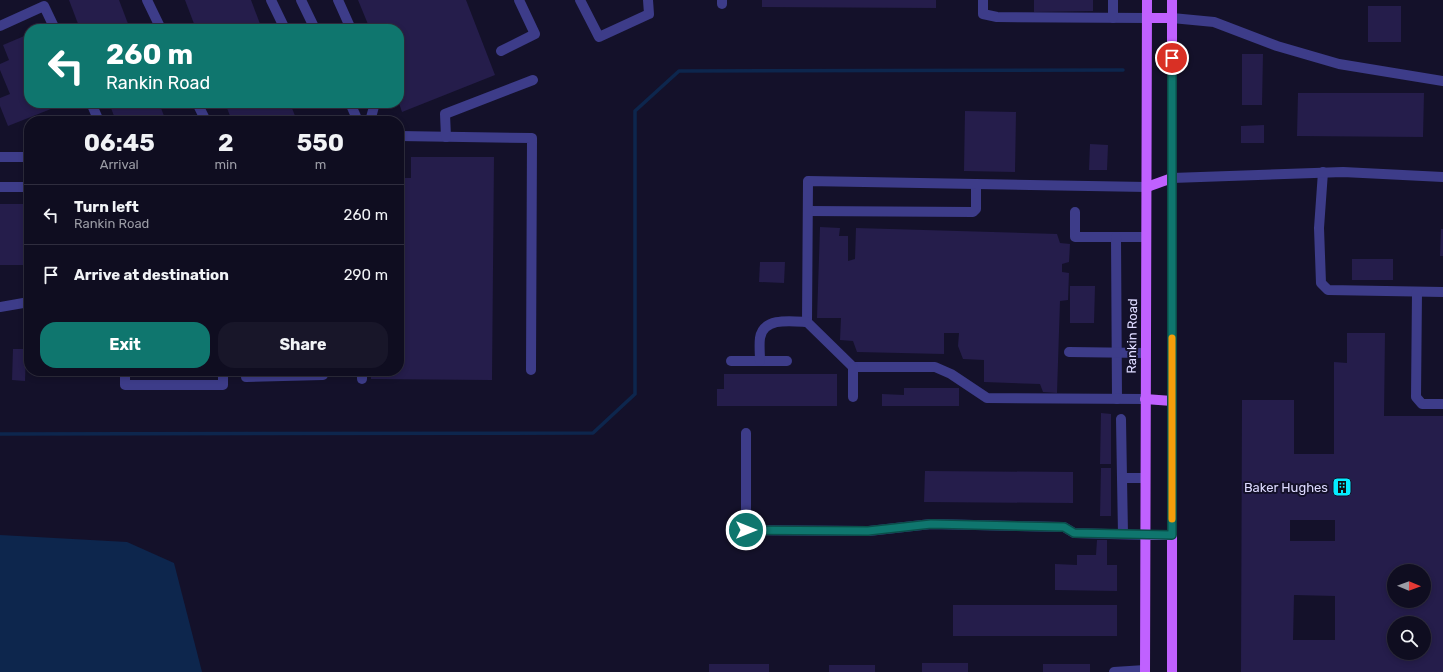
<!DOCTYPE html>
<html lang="en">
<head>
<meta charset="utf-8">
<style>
  :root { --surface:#0f0d20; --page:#181629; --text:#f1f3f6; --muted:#9b9ca5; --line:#2f2d3e; --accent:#0f766e }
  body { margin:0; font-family:Rubik,sans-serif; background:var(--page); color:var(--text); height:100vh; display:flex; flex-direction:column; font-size:15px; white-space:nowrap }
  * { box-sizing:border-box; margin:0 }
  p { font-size:13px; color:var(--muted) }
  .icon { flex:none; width:22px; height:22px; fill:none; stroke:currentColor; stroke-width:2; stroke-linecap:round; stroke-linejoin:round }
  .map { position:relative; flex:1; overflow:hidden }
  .details { position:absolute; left:24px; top:116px; width:380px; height:260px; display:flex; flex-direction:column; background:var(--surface); border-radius:16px; box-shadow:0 2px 6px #0003,0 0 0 1px var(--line) }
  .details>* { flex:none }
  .banner { position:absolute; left:24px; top:24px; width:380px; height:84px; border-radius:16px; box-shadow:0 2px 6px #0003,0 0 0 1px var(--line); background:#0f766e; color:#fff; overflow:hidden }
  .needle { width:26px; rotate:91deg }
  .tools { position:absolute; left:1387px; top:564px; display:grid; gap:8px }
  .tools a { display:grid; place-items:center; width:44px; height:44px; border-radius:50%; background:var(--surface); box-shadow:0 2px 6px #0003,0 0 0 1px var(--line); font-size:20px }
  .pin { position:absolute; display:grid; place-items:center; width:34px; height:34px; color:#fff; margin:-17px; border:2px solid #fff; border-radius:50%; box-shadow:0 1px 4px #0007 }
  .me { position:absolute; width:44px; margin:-22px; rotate:90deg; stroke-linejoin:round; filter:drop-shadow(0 0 3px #0008) }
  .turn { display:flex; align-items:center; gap:14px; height:84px; padding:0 16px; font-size:18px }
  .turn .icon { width:52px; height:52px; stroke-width:2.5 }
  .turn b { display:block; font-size:28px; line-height:34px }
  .eta { display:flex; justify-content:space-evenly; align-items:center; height:68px; text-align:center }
  .eta b { font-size:24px; font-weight:700; line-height:28px }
  .button { display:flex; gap:8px; margin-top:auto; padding:8px 16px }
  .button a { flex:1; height:46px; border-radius:16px; background:var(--accent); color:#fff; font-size:16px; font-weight:700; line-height:46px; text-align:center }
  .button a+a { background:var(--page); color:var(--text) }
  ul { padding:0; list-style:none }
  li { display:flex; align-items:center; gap:12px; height:60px; padding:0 16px; border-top:1px solid var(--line) }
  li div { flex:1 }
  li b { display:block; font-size:15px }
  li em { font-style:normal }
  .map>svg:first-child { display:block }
  .water { fill:#0d264d }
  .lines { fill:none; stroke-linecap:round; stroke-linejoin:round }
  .stream { stroke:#0d264d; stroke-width:3.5 }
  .building { fill:#251d4b; fill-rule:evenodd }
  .minor { stroke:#3d3c89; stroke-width:10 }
  .major { stroke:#c061ff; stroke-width:10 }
  .route-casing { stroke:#0a4d48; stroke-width:10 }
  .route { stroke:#0f766e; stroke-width:7 }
  .slow { stroke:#f59e0b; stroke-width:7 }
  .labels { text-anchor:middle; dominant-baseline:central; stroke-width:4; stroke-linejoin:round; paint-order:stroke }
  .street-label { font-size:13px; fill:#dddaff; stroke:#14112a }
  .poi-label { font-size:13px; fill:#dddaff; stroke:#14112a; text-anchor:end }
</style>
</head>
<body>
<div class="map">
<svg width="1443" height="672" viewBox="0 0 1443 672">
  <rect width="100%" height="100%" fill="#14112a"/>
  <polygon class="water" points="0,535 127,542 174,563 202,672 0,672"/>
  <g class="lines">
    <polyline class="stream" points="0,434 593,433 635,394 635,111 679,71 1123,70"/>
  </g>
  <g class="building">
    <polygon points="69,0 119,0 130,29 80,29"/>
    <polygon points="185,0 251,0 262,29 196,29"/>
    <polygon points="358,0 466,0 495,75 402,112 399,103 399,29 370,29"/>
    <polygon points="762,0 936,0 936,8 762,7"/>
    <polygon points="1034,0 1093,0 1093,11 1034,12"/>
    <rect x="1368" y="6" width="33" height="36"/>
    <polygon points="29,34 29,103 66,103 8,126 0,106 0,98 10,94 0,70 0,64 9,60 3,45"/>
    <polygon points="1242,54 1263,54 1262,105 1242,105"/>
    <polygon points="1298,93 1424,93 1423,137 1297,136"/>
    <polygon points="109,103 159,103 166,121 139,121 138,120 116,121"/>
    <polygon points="225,103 290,103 297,121 232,121"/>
    <polygon points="965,111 1016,112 1015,172 964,171"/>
    <polygon points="1264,125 1264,143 1241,143 1241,126"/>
    <polygon points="1090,144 1108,145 1107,170 1089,170"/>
    <polygon points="411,157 494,157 492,380 371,379 371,371 399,371 399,178 411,178"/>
    <rect x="0" y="204" width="29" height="61"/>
    <polygon points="820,227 840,228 839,236 848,236 848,261 855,259 856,228 1057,234 1060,243 1070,244 1069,262 1062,264 1062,272 1069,273 1068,300 1060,301 1057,393 1043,392 1040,384 984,382 984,360 963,359 958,346 959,333 944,333 944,354 857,352 853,341 840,340 841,318 817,318"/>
    <polygon points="1441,229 1443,229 1443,256 1440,256"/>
    <rect x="1352" y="259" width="41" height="21"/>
    <polygon points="760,262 785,262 784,283 759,282"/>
    <polygon points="1070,286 1095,286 1094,323 1070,323"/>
    <path d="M1347,333H1385L1384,416H1443V672H1241L1242,400H1294V454H1334V362L1347,363ZM1290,520H1335V541H1290ZM1394,571H1424V601H1394ZM1294,595L1335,596V640H1293ZM1394,623H1424V653H1394Z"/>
    <polygon points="13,349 26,349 25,381 12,380"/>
    <rect x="39" y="371" width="26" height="3"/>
    <polygon points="145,371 192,371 192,377 145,376"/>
    <polygon points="724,374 837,374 837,406 717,406 717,389 724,389"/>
    <polygon points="904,388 959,388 959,406 882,406 882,394 904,395"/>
    <polygon points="1101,413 1111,414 1111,464 1100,464"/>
    <polygon points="1101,468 1111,468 1111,516 1100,516"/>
    <polygon points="925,471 1073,472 1073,503 924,502"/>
    <polygon points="1097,540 1107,540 1107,565 1117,565 1117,591 1055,590 1055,564 1077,565 1077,555 1096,555"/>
    <rect x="953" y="605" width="164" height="31"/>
    <rect x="922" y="663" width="46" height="9"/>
    <rect x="709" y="664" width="60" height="8"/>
    <rect x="1043" y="664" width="47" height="8"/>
    <rect x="829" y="665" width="46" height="7"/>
  </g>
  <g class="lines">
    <g class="minor">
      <polyline points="147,0 161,29"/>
      <polyline points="271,0 285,29"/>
      <polyline points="301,0 315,29"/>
      <polyline points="338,0 351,29"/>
      <polyline points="580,0 599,37 649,14 648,0"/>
      <polyline points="983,0 983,14 997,17 1147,18"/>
      <polyline points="1113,0 1113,18"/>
      <polyline points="722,4 722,0"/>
      <polyline points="1172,18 1214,22 1277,46 1339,64 1443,81"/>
      <polyline points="0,26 44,6 55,29"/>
      <polyline points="501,51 535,34 519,0"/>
      <polyline points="91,103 99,121"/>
      <polyline points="197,103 206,121"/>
      <polyline points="350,103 358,121"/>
      <polyline points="370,121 375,103"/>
      <polyline points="399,136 532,138 531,370"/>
      <polyline points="446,137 445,114 533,80"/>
      <polyline points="0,157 29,157"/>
      <polyline points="1323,172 1319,228 1321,283 1328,290 1443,292"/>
      <polyline points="1172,178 1343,172 1443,177"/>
      <polyline points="0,187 29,187"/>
      <polyline points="808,211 973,212 976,209 976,184"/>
      <polyline points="1075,212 1075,237 1146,237"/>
      <polyline points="1116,237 1117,399"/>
      <polyline points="1417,292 1416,397 1422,404 1443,404"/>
      <polyline points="0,307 29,302"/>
      <polyline points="807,322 808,181 1147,187"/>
      <polyline points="1069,352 1145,353"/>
      <polyline points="731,361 787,361"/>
      <path d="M760,361C760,354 759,345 760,338C763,317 791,321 807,322L853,367H935L951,374L987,398L1145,399"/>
      <polyline points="125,371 125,385 223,385 223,371"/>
      <polyline points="246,377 323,375 323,371"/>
      <polyline points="362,379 362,371"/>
      <polyline points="853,397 853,367"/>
      <polyline points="1121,419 1122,478"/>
      <polyline points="746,433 746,530 869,531 931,524 1064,527 1074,533 1145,535"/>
      <polyline points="1123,534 1122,478 1145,478"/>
      <polyline points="1114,672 1145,670"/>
    </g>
    <g class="major">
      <polyline points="1147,18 1172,18"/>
      <polyline points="1147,187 1172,178"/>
      <polyline points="1145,399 1172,401"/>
      <polyline points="1145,535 1172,535"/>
      <polyline points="1145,672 1147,0"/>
      <polyline points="1172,672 1172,0"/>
    </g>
  </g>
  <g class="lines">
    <g class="route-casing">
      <polyline id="route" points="746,530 868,531 931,524 1064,527 1074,533 1172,535 1172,58"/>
    </g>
    <use href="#route" class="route"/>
    <polyline class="slow" points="1172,519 1172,338"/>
  </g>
  <defs>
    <g id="building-square" transform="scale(1)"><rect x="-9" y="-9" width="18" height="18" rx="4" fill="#06ecff" stroke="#14112a"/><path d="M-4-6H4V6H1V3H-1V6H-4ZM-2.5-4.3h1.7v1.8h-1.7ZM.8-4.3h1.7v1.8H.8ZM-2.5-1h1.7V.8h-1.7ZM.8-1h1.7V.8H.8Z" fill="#111"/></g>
  </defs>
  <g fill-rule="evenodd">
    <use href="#building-square" x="1342" y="487"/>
  </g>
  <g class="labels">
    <g class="street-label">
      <text transform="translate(1132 336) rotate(-89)">Rankin Road</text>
    </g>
    <g class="poi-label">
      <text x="1328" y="487">Baker Hughes</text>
    </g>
  </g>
</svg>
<div class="tools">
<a><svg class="needle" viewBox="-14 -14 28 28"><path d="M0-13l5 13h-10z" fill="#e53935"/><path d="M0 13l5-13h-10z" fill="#9b9ca5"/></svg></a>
<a><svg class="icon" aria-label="search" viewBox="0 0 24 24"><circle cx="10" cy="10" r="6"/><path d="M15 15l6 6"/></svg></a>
</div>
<div class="pin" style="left:1172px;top:58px;background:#d93025"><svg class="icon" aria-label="arrive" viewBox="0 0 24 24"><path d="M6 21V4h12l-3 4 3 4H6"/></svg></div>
<svg class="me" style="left:746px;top:530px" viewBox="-20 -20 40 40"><circle r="17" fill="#0f766e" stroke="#fff" stroke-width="3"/><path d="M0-11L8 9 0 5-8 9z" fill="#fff"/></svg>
<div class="banner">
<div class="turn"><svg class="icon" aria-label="left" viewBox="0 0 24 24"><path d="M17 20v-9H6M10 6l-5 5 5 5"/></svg><div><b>260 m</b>Rankin Road</div></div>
</div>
<section class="details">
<div class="eta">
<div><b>06:45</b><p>Arrival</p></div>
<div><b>2</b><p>min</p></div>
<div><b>550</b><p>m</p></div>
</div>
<ul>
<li><svg class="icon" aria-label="left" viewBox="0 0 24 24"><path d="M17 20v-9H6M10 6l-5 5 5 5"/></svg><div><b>Turn left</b><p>Rankin Road</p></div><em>260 m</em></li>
<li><svg class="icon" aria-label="arrive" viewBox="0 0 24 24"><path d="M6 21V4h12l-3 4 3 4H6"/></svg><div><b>Arrive at destination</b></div><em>290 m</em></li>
</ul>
<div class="button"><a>Exit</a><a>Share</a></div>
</section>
</div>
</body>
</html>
